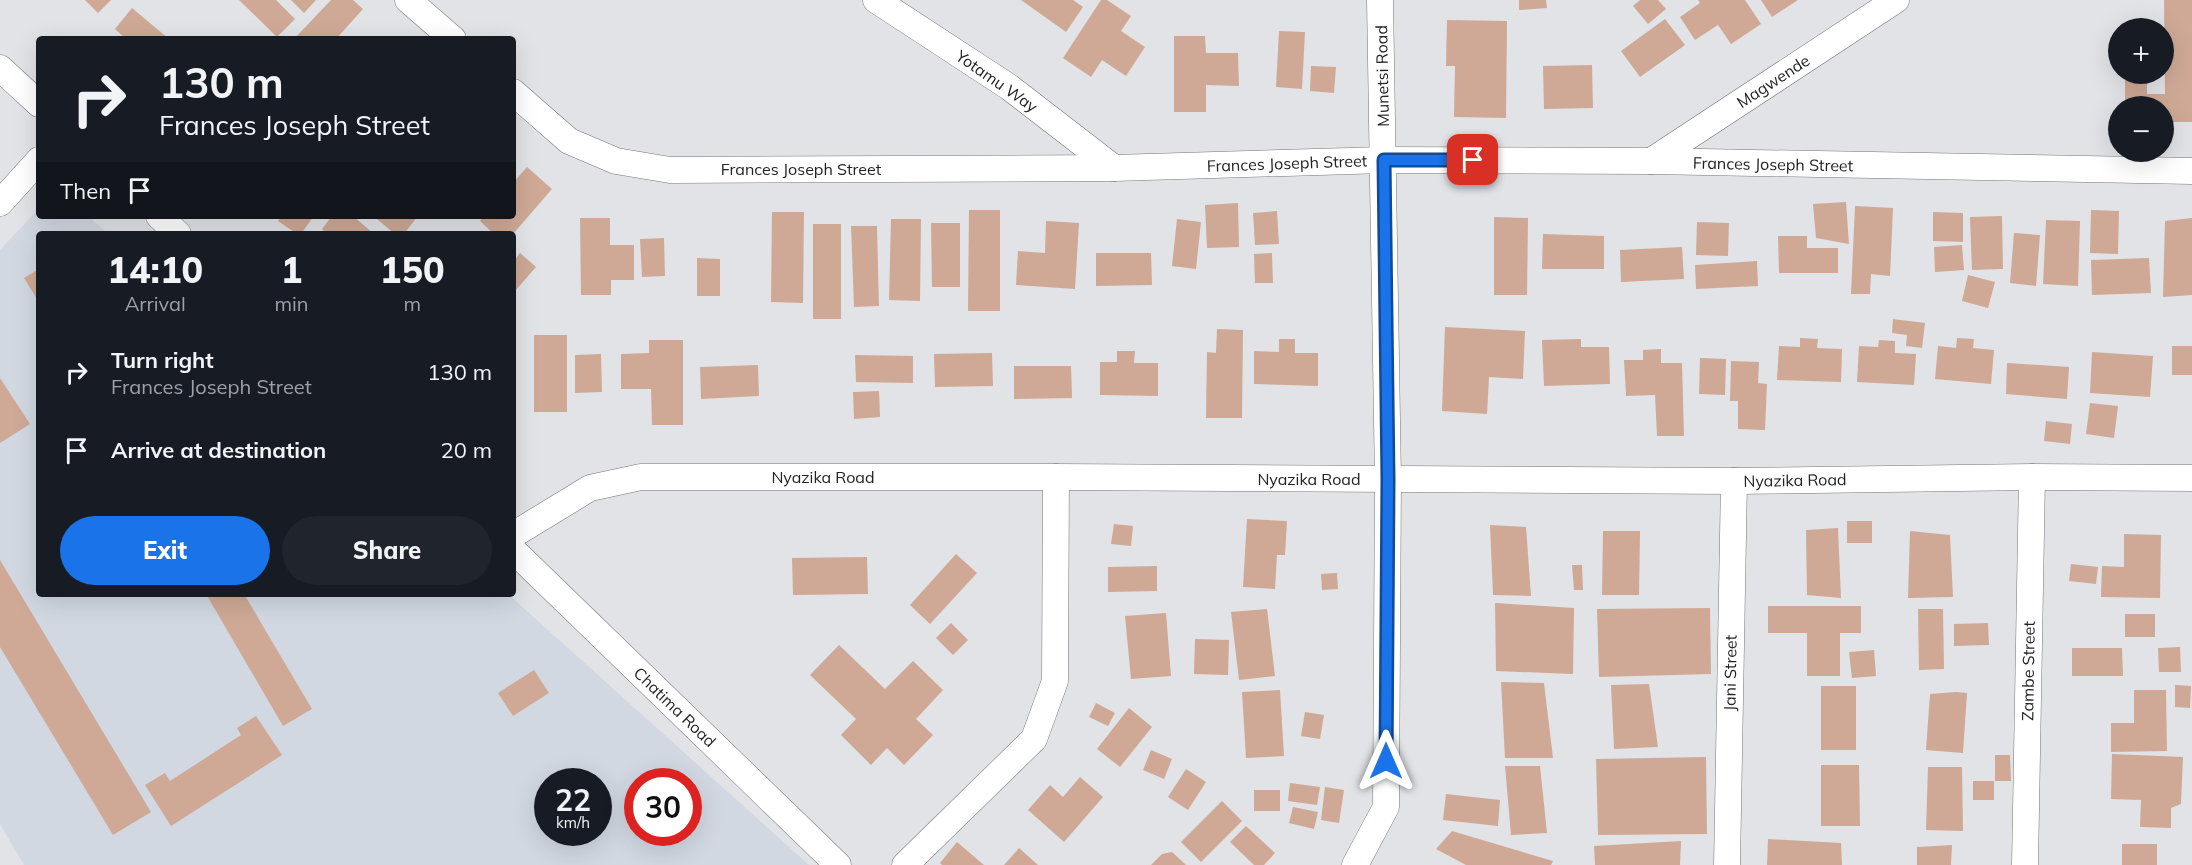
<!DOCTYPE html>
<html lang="en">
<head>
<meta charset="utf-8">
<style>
  :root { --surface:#171b24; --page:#20242c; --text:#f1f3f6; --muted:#9ea1a6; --accent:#1a73e8 }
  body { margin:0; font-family:Mulish,sans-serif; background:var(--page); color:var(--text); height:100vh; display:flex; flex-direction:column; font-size:22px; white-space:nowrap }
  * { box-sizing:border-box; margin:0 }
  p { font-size:20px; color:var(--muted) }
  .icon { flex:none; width:33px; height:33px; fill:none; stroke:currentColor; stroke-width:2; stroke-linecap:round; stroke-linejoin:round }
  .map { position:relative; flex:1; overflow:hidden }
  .drawer { position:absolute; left:36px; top:231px; width:480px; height:366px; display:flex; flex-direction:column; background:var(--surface); border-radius:6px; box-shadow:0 6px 24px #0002 }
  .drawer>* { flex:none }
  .guide { position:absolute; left:36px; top:36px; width:480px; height:183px; border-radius:6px; box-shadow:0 6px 24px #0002; background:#171b24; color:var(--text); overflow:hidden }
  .fabs { position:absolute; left:2108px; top:18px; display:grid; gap:12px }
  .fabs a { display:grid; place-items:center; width:66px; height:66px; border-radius:50%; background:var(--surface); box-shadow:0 6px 24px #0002; font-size:30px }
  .speed { position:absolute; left:534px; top:768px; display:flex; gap:12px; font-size:30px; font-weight:700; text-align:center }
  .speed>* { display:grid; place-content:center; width:78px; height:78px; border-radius:50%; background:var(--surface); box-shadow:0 6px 24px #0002; line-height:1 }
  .speed small { font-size:15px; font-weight:400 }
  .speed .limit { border:9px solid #d22; background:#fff; color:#111 }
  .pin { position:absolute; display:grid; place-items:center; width:51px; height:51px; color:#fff; margin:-26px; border-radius:12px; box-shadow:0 3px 9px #0006 }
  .me { position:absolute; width:66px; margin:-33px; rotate:0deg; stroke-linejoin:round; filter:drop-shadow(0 0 4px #0008) }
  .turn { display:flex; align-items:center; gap:21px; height:126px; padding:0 24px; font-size:27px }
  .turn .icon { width:78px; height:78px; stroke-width:2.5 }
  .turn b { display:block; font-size:42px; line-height:51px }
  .then { display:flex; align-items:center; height:57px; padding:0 24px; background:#0003; gap:12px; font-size:22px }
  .eta { display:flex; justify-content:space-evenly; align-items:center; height:102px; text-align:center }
  .eta b { font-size:36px; font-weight:800; line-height:42px }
  .primary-button { display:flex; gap:12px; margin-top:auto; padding:12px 24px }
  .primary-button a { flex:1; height:69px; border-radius:36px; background:var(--accent); color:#fff; font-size:24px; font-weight:800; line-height:69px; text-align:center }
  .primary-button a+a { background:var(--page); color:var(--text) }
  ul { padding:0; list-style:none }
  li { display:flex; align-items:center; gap:18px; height:78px; padding:0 24px }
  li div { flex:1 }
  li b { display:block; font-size:22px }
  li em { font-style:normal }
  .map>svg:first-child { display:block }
  .built { fill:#d1d8e1; fill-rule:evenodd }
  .building { fill:#cfa996 }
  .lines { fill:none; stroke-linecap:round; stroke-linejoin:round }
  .minor-casing { stroke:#747678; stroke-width:27 }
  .minor { stroke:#fff; stroke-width:26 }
  .route-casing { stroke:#114b97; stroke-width:15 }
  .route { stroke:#1a73e8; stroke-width:10 }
  .labels { text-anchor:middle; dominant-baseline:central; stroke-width:4.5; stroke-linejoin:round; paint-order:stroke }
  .street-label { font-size:16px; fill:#212223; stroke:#fff }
</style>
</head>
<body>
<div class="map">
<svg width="2192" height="865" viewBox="0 0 2192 865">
  <rect width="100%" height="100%" fill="#e1e3e6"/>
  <path class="built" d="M39,208V216H88L108,234H39V594H508L809,865H24L0,824V250ZM548,782H598V832H548ZM638,782H688V832H638Z"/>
  <g class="building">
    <polygon points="85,0 111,0 98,13"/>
    <polygon points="239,0 276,0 295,19 277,37"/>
    <polygon points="291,0 316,0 304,13"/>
    <polygon points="331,0 353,0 363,9 336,39 294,39"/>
    <polygon points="1021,0 1073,0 1083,7 1066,32"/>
    <polygon points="1101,0 1107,0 1131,16 1121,31 1145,47 1126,76 1102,60 1091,77 1063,58"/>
    <polygon points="1519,0 1546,0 1547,8 1519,10"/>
    <polygon points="1640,0 1658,0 1666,9 1648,24 1633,6"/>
    <polygon points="1698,0 1745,0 1761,24 1731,44 1718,25 1695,40 1680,17 1700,3"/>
    <polygon points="1761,0 1798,0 1772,17"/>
    <polygon points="2164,0 2192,0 2192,122 2165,122 2165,117 2163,117 2163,106 2125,106 2125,74 2147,74 2147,94 2165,94"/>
    <polygon points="132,8 169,39 126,39 115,29"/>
    <polygon points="1665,19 1685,45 1640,77 1621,51"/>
    <polygon points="1447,20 1507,21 1506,118 1454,117 1455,66 1446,66"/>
    <polygon points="1279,31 1305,32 1302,89 1276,87"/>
    <polygon points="1174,36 1205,36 1206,53 1238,53 1239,86 1206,85 1206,112 1174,112"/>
    <polygon points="1592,65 1593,108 1544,109 1543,66"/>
    <polygon points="1311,66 1336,67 1334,93 1310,91"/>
    <polygon points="527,167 552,189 513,234 494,234 480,221 484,216 513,216 513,183"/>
    <polygon points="1846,202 1849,244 1816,238 1813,204"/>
    <polygon points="1238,203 1239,247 1207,248 1205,205"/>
    <polygon points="1855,206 1893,208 1890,276 1871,274 1870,294 1851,294"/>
    <polygon points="969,210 1000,210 1000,311 968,311"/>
    <polygon points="2091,210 2119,211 2118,254 2090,253"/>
    <polygon points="1277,211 1279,244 1255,245 1253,213"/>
    <polygon points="772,212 804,212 803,303 771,302"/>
    <polygon points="1933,212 1963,213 1963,242 1933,241"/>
    <polygon points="282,216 312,216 313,217 301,234 297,234 278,221"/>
    <polygon points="332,216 353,216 374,234 327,234 322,229"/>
    <polygon points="380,216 415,216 417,217 404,234 395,234 377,219"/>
    <polygon points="2002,216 2003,269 1972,270 1970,217"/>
    <polygon points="1494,217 1528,218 1527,295 1494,295"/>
    <polygon points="580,218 610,218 610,245 634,245 634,280 611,280 611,295 581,295"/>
    <polygon points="2192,218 2192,295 2163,297 2165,221"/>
    <polygon points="891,219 921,219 920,301 889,300"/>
    <polygon points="1177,219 1201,222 1196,269 1172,266"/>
    <polygon points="2046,220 2080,221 2078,286 2043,284"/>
    <polygon points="1046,221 1079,223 1075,289 1016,285 1018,251 1045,253"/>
    <polygon points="1697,222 1729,223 1728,256 1696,255"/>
    <polygon points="931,223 960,223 960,287 932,287"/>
    <rect x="813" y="224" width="28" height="95"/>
    <polygon points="851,226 877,226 879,306 854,307"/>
    <polygon points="2014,233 2040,235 2036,286 2010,283"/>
    <polygon points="1543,234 1604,236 1604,269 1542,269"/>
    <polygon points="1778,236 1807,236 1807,248 1838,248 1838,273 1779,273"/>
    <polygon points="664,238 665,276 642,277 640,239"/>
    <polygon points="1962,245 1964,270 1935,272 1934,247"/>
    <polygon points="1682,247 1684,279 1621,282 1620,250"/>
    <polygon points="520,253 536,267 515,291 513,289 513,262"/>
    <polygon points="1096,253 1151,253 1152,285 1096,286"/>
    <polygon points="1272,253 1273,283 1255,283 1254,254"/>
    <polygon points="697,258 720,259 720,296 697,296"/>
    <polygon points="2149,258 2151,293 2092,295 2091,260"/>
    <polygon points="1757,261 1758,286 1696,289 1695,265"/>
    <polygon points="39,269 39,297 37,299 24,278"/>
    <polygon points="1968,275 1995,282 1988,308 1962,301"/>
    <polygon points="1893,319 1925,323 1922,348 1906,346 1907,335 1892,333"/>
    <polygon points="1445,327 1525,331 1523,379 1489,377 1487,414 1442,411"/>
    <polygon points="1217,329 1243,330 1242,418 1206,418 1207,352 1216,353"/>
    <rect x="534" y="335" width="33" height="77"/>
    <polygon points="1800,338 1818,339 1817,348 1842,349 1841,382 1777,380 1779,346 1800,347"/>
    <polygon points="1957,338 1974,339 1973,348 1994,350 1991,384 1935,379 1938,346 1956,348"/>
    <polygon points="1279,339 1295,339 1295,353 1318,353 1318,386 1254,384 1254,351 1279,352"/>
    <polygon points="1581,339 1581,347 1609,347 1610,384 1544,386 1542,340"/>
    <polygon points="649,340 683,340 683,425 652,425 651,389 621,389 621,354 649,353"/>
    <polygon points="1879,340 1895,341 1895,353 1916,354 1914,385 1857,382 1859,346 1878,347"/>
    <rect x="2172" y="346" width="20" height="29"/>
    <polygon points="1661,349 1661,363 1682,363 1684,436 1657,436 1655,395 1626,396 1624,360 1643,360 1643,350"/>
    <polygon points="1117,351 1135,351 1134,363 1158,363 1158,396 1100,395 1100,362 1117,362"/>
    <polygon points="2092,352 2153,356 2150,397 2090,393"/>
    <polygon points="992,353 993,386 935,387 934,354"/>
    <polygon points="601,354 602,392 575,393 575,355"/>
    <polygon points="855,355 913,356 913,383 856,382"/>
    <polygon points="1700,358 1726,359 1725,395 1699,394"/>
    <polygon points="1731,361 1759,362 1758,383 1767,384 1765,430 1738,429 1738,401 1730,401"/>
    <polygon points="2007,363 2069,367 2067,399 2006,394"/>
    <polygon points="758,365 759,396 701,399 700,367"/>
    <polygon points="1014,366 1071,366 1072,398 1014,399"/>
    <polygon points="0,378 30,424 0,443"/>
    <polygon points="879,391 880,417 854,419 853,392"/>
    <polygon points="2090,403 2118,406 2114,438 2086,434"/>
    <polygon points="2046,421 2072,424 2070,444 2044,441"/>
    <polygon points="1247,519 1287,521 1285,555 1277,555 1275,589 1243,587"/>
    <rect x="1847" y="521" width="25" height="22"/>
    <polygon points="1114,524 1133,526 1131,546 1111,544"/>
    <polygon points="1490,525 1526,527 1531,596 1493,595"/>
    <polygon points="1838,528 1841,598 1807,595 1806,530"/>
    <polygon points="1603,531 1640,531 1639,595 1602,595"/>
    <polygon points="1910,531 1950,535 1953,597 1908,598"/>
    <polygon points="2124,534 2161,535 2160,598 2101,597 2102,566 2124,567"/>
    <polygon points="956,554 977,573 930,624 910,605"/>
    <polygon points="867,557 868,594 793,595 792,558"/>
    <polygon points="0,560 151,812 113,835 0,647"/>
    <polygon points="2071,564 2098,567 2096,584 2069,581"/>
    <polygon points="1572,565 1582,565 1583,590 1574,590"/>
    <polygon points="1157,566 1157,591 1108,592 1108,567"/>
    <polygon points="1337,573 1338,589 1322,590 1321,574"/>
    <polygon points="206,594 244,594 312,709 283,726"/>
    <polygon points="1495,603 1574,608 1573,674 1496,671"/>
    <polygon points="1768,606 1861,606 1861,633 1840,633 1840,676 1807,676 1807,633 1768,633"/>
    <polygon points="1710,608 1711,674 1599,677 1597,609"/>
    <polygon points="1267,609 1275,676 1239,680 1231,612"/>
    <polygon points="1918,609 1943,609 1944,669 1919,670"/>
    <polygon points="1166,613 1171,676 1131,679 1125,616"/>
    <rect x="2125" y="614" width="30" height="23"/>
    <polygon points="951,623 968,640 953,655 936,638"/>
    <polygon points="1988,623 1989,645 1954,646 1954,624"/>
    <polygon points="1195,639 1229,640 1228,675 1194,674"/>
    <polygon points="839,645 885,689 913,661 943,690 916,719 933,735 904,765 887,748 871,765 841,735 856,719 810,675"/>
    <polygon points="2180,647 2181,672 2159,672 2158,648"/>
    <polygon points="2072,648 2122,648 2123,676 2072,676"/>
    <polygon points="1874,650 1876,676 1852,678 1849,652"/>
    <polygon points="534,670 549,693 513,716 498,693"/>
    <polygon points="1501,682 1544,683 1553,758 1505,758"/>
    <polygon points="1649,684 1658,747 1614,749 1611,685"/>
    <polygon points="2175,685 2191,686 2190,708 2175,707"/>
    <rect x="1821" y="686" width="35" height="64"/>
    <polygon points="1280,690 1284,756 1246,758 1242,692"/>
    <polygon points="2134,690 2166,690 2167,751 2111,752 2111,723 2134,723"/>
    <polygon points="1956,692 1967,693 1963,753 1926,750 1930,694"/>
    <polygon points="1096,703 1115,713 1108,726 1089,717"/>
    <polygon points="1129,708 1152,727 1120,767 1097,749"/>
    <polygon points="1305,712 1324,715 1320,739 1301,736"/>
    <polygon points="256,716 282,755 171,826 145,785 165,773 170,781 241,735 237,728"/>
    <polygon points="1151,750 1172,759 1164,779 1143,770"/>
    <polygon points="2112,754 2183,757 2181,804 2171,808 2171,828 2140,827 2141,800 2111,799"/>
    <polygon points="1995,755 2010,755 2011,781 1995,781"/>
    <polygon points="1706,757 1707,834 1598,835 1596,759"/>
    <polygon points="1821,765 1859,765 1860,826 1821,826"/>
    <polygon points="1505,766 1540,766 1547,833 1511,835"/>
    <polygon points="1928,767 1962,767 1963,831 1926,830"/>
    <polygon points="1186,769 1206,782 1188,810 1168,797"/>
    <polygon points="1080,777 1103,797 1064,842 1028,810 1050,785 1063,797"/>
    <rect x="1973" y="781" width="21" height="19"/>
    <polygon points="1290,783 1320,787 1317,805 1288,801"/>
    <polygon points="1325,787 1344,790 1339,823 1321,820"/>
    <rect x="1254" y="790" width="26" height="21"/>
    <polygon points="1446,794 1500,800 1498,826 1443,820"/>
    <polygon points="1222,801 1242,821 1201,862 1181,842"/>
    <polygon points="1293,807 1318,812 1314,829 1289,823"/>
    <polygon points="1246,826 1275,853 1264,865 1254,865 1230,842"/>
    <polygon points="1452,831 1553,861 1551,865 1466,865 1436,849"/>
    <polygon points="1768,839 1841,843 1842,865 1767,865"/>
    <polygon points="1681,841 1680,865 1595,865 1594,846"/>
    <polygon points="957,842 984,865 942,865 940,863"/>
    <rect x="2122" y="844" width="35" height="21"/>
    <polygon points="1952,845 1951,865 1917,865 1917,847"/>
    <polygon points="1019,848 1038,865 1004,865"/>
    <polygon points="1172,852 1186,865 1151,865 1162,854"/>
  </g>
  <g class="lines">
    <g class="minor-casing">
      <g id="minor">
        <polyline points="408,0 453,39"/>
        <polyline points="876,0 1009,87 1114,168"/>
        <polyline points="0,68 39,104"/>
        <polyline points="513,92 569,141 616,161 670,170 1114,168 1384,160 1651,161 2192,171"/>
        <polyline points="1651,161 1896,0"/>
        <polyline points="0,203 39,160"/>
        <polyline points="159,216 178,234"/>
        <polyline points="513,535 590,488 641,477 1056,477 1734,481 2032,477 2192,478"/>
        <polyline points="513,550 838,865"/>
        <polyline points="905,865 1034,739 1055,681 1056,477"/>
        <polyline points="1355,865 1386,807 1388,480 1380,0"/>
        <polyline points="1727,865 1734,481"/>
        <polyline points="2025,865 2032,477"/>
      </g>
    </g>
    <use href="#minor" class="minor"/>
  </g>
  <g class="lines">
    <g class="route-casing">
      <polyline id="route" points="1386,761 1388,480 1384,160 1473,160"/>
    </g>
    <use href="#route" class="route"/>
  </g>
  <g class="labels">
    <g class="street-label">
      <text transform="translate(1382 76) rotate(-91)">Munetsi Road</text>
      <text transform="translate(997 81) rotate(35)">Yotamu Way</text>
      <text transform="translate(1773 81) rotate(-33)">Magwende</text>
      <text transform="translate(1287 163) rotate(-2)">Frances Joseph Street</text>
      <text transform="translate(1773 164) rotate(1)">Frances Joseph Street</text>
      <text x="801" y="169">Frances Joseph Street</text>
      <text x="823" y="477">Nyazika Road</text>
      <text x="1309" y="479">Nyazika Road</text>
      <text transform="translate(1795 480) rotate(-1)">Nyazika Road</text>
      <text transform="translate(2028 671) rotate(-89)">Zambe Street</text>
      <text transform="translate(1730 673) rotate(-89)">Jani Street</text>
      <text transform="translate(675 707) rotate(44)">Chatima Road</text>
    </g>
  </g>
</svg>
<div class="fabs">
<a>+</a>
<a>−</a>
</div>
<div class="speed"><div>22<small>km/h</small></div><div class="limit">30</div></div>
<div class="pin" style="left:1473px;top:160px;background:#d93025"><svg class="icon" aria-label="arrive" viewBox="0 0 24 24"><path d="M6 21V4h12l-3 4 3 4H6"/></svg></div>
<svg class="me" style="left:1386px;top:761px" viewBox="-20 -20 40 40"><path d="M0-17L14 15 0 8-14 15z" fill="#1a73e8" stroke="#fff" stroke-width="4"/></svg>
<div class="guide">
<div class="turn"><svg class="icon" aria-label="right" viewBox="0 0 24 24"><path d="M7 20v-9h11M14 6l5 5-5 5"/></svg><div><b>130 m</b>Frances Joseph Street</div></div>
<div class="then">Then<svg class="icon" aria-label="arrive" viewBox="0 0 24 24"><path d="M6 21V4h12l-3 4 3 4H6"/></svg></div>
</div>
<section class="drawer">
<div class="eta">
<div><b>14:10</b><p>Arrival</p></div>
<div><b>1</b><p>min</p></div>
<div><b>150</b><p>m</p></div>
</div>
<ul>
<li><svg class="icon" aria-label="right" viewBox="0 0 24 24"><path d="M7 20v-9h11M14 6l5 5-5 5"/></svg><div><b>Turn right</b><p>Frances Joseph Street</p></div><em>130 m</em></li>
<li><svg class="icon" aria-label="arrive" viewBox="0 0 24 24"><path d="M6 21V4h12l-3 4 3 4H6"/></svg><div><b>Arrive at destination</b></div><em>20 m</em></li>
</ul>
<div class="primary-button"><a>Exit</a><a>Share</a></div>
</section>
</div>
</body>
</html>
